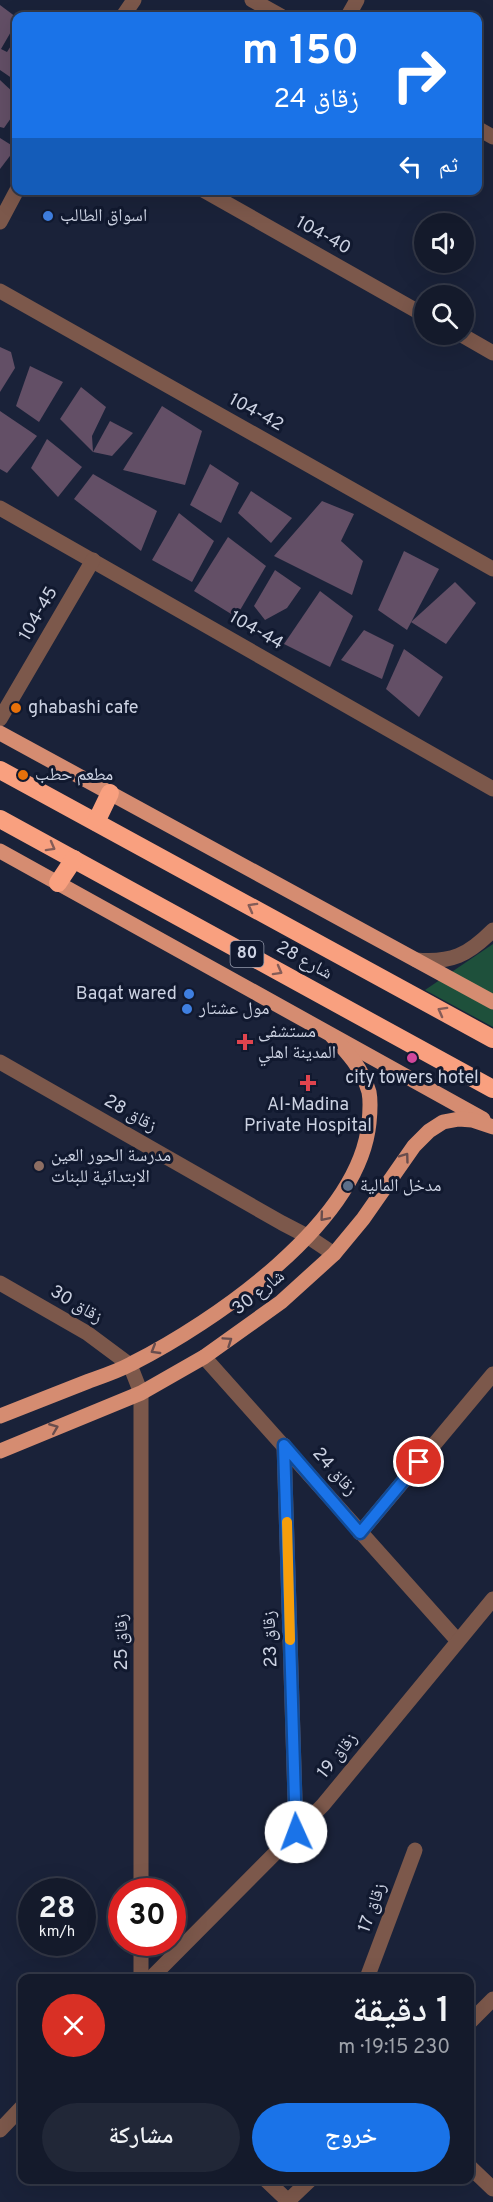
<!DOCTYPE html>
<html lang="ar">
<head>
<meta charset="utf-8">
<style>
  :root { --surface:#141a2b; --page:#212737; --text:#f1f3f6; --muted:#9da1a9; --line:#333847; --accent:#1a73e8 }
  body { margin:0; font-family:Overpass,"Noto Naskh Arabic",sans-serif; background:var(--page); color:var(--text); direction:rtl; height:100vh; display:flex; flex-direction:column; font-size:22px; white-space:nowrap }
  * { box-sizing:border-box; margin:0 }
  p { font-size:20px; color:var(--muted) }
  .icon { flex:none; width:33px; height:33px; fill:none; stroke:currentColor; stroke-width:2; stroke-linecap:round; stroke-linejoin:round }
  .map { position:relative; flex:1; overflow:hidden; direction:ltr }
  .side { position:absolute; left:18px; top:1974px; width:456px; height:210px; display:flex; flex-direction:column; background:var(--surface); border-radius:12px; box-shadow:0 6px 24px #0002,0 0 0 2px var(--line); direction:rtl }
  .side>* { flex:none }
  .guide { position:absolute; left:12px; top:12px; width:470px; height:183px; border-radius:12px; box-shadow:0 6px 24px #0002,0 0 0 2px var(--line); direction:rtl; background:#1a73e8; color:#fff; overflow:hidden }
  .buttons { position:absolute; left:414px; top:213px; display:grid; gap:12px }
  .buttons a { display:grid; place-items:center; width:60px; height:60px; border-radius:50%; background:var(--surface); box-shadow:0 6px 24px #0002,0 0 0 2px var(--line); font-size:30px }
  .speed { position:absolute; left:18px; top:1878px; display:flex; gap:12px; font-size:30px; font-weight:700; text-align:center }
  .speed>* { display:grid; place-content:center; width:78px; height:78px; border-radius:50%; background:var(--surface); box-shadow:0 6px 24px #0002,0 0 0 2px var(--line); line-height:1 }
  .speed small { font-size:15px; font-weight:400 }
  .speed .limit { border:9px solid #d22; background:#fff; color:#111 }
  .pin { position:absolute; display:grid; place-items:center; width:51px; height:51px; color:#fff; margin:-26px; border:3px solid #fff; border-radius:50%; box-shadow:0 2px 6px #0007 }
  .me { position:absolute; width:66px; margin:-33px; rotate:358deg; stroke-linejoin:round; filter:drop-shadow(0 0 4px #0008) }
  .turn { display:flex; align-items:center; gap:21px; height:126px; padding:0 24px; font-size:27px }
  .turn .icon { width:78px; height:78px; stroke-width:2.5 }
  .turn b { display:block; font-size:42px; line-height:51px }
  .then { display:flex; align-items:center; height:57px; padding:0 24px; background:#0003; gap:12px; font-size:22px }
  .round { display:grid; place-items:center; flex:none; width:63px; height:63px; border-radius:32px; background:var(--page) }
  .head { display:flex; align-items:center; justify-content:space-between; height:102px; padding:0 24px }
  h1 { font-size:36px; font-weight:600; line-height:45px }
  .cta { display:flex; gap:12px; margin-top:auto; padding:12px 24px }
  .cta a { flex:1; height:69px; border-radius:36px; background:var(--accent); color:#fff; font-size:24px; font-weight:600; line-height:69px; text-align:center }
  .cta a+a { background:var(--page); color:var(--text) }
  .map>svg:first-child { display:block }
  .green { fill:#1e503b }
  .building { fill:#634f66 }
  .lines { fill:none; stroke-linecap:round; stroke-linejoin:round }
  .minor { stroke:#7c584b; stroke-width:15 }
  .major { stroke:#d58c71; stroke-width:15 }
  .highway { stroke:#f9a07f; stroke-width:18 }
  .oneway { stroke:#855c57 }
  .oneway2 { stroke:#694d4d }
  .route-casing { stroke:#114b97; stroke-width:15 }
  .route { stroke:#1a73e8; stroke-width:10 }
  .slow { stroke:#f59e0b; stroke-width:10 }
  .shop-dot { fill:#3f7fe0; stroke:#11192f; stroke-width:2 }
  .food-dot { fill:#e8710a; stroke:#11192f; stroke-width:2 }
  .health-dot { fill:#e0444e; stroke:#11192f; stroke-width:2 }
  .hotel-dot { fill:#d1479c; stroke:#11192f; stroke-width:2 }
  .education-dot { fill:#8d6e63; stroke:#11192f; stroke-width:2 }
  .service-dot { fill:#5c6f8a; stroke:#11192f; stroke-width:2 }
  .labels { text-anchor:middle; dominant-baseline:central; stroke-width:6; stroke-linejoin:round; paint-order:stroke }
  .shield { fill:#11192f; stroke:#949aac; stroke-width:1.5 }
  .shield-label { font-size:16px; font-weight:bold; fill:#ccd2e2 }
  .poi-label { font-size:18px; fill:#ccd2e2; stroke:#11192f; text-anchor:start }
  .street-label { font-size:18px; fill:#ccd2e2; stroke:#11192f }
</style>
</head>
<body>
<div class="map">
<svg width="493" height="2202" viewBox="0 0 493 2202">
  <rect width="100%" height="100%" fill="#1a2239"/>
  <polygon class="green" points="493,944 493,1027 425,990"/>
  <g class="building">
    <polygon points="0,5 16,17 16,23 1,49 7,52 16,38 16,81 0,70"/>
    <polygon points="0,80 16,95 16,111 4,128 0,127"/>
    <polygon points="0,138 16,148 0,169"/>
    <polygon points="0,347 11,352 15,368 0,392"/>
    <polygon points="30,366 63,382 39,422 16,406"/>
    <polygon points="81,387 106,407 92,436 93,452 60,419"/>
    <polygon points="162,406 202,431 185,485 123,470"/>
    <polygon points="0,411 37,436 7,473 0,469"/>
    <polygon points="110,421 133,433 112,456 93,452"/>
    <polygon points="47,439 82,467 58,497 31,468"/>
    <polygon points="210,464 239,483 221,523 190,505"/>
    <polygon points="93,474 157,511 141,551 74,499"/>
    <polygon points="251,491 292,518 271,543 238,513"/>
    <polygon points="322,501 354,514 341,541 363,561 352,595 274,556"/>
    <polygon points="179,513 214,541 192,582 152,560"/>
    <polygon points="228,537 266,566 236,617 194,591"/>
    <polygon points="404,551 439,569 407,630 378,610"/>
    <polygon points="275,570 301,588 287,608 265,620 254,606"/>
    <polygon points="455,582 476,603 446,644 411,622"/>
    <polygon points="320,591 353,616 330,667 284,644"/>
    <polygon points="364,630 394,645 382,679 341,660"/>
    <polygon points="404,649 443,677 419,717 386,689"/>
  </g>
  <g class="lines">
    <g class="minor">
      <polyline points="252,0 281,16"/>
      <polyline points="123,16 134,0"/>
      <polyline points="348,16 357,0"/>
      <polyline points="477,128 493,137"/>
      <polyline points="203,190 424,315"/>
      <polyline points="0,222 17,190"/>
      <polyline points="0,291 493,569"/>
      <polyline points="460,334 493,353"/>
      <polyline points="0,508 493,789"/>
      <polyline points="0,719 93,560"/>
      <path d="M416,960C452,963 468,955 493,930"/>
      <polyline points="0,1062 282,1223 307,1236 334,1254"/>
      <polyline points="0,1283 87,1333 130,1365 141,1393 141,1892"/>
      <polyline points="204,1357 457,1640"/>
      <polyline points="284,1445 296,1832"/>
      <polyline points="360,1533 493,1374"/>
      <polyline points="141,1942 141,1978"/>
      <polyline points="151,1978 323,1805 493,1599"/>
      <polyline points="367,1978 415,1850"/>
      <polyline points="470,2022 493,1999"/>
      <polyline points="0,2130 22,2107"/>
      <polyline points="470,2167 493,2189"/>
      <polyline points="266,2180 289,2202"/>
      <polyline points="288,2201 310,2180"/>
    </g>
    <g class="major">
      <polyline points="0,733 493,1002"/>
      <polyline points="0,851 483,1119"/>
      <path d="M0,1416C30,1404 59,1393 89,1381C103,1376 118,1371 131,1364C214,1322 359,1223 369,1123C370,1113 371,1102 369,1092C362,1068 348,1053 332,1036"/>
      <polyline points="0,1451 141,1393 204,1357 281,1302 334,1254 363,1219 414,1146 429,1131 443,1122 459,1119 472,1120 493,1127"/>
    </g>
    <g class="highway">
      <polyline points="0,770 493,1039"/>
      <polyline points="0,819 493,1089"/>
      <polyline points="96,822 110,793"/>
      <polyline points="58,883 74,859"/>
    </g>
  </g>
  <defs><path id="oneway-chevron" d="M-2-3.5L2.5 0L-2 3.5" fill="none" stroke-width="1.6" stroke-linecap="round" stroke-linejoin="round" transform="scale(1.5)"/></defs>
  <g class="oneway">
    <use href="#oneway-chevron" transform="translate(51 847) rotate(29)"/>
    <use href="#oneway-chevron" transform="translate(252 907) rotate(-151)"/>
    <use href="#oneway-chevron" transform="translate(278 971) rotate(29)"/>
    <use href="#oneway-chevron" transform="translate(442 1011) rotate(-151)"/>
  </g>
  <g class="oneway2">
    <use href="#oneway-chevron" transform="translate(405 1157) rotate(-54)"/>
    <use href="#oneway-chevron" transform="translate(324 1217) rotate(130)"/>
    <use href="#oneway-chevron" transform="translate(228 1341) rotate(-34)"/>
    <use href="#oneway-chevron" transform="translate(155 1350) rotate(149)"/>
    <use href="#oneway-chevron" transform="translate(54 1428) rotate(-22)"/>
  </g>
  <g class="lines">
    <g class="route-casing">
      <polyline id="route" points="296,1832 284,1445 360,1533 419,1462"/>
    </g>
    <use href="#route" class="route"/>
    <polyline class="slow" points="287,1522 290,1640"/>
  </g>
  <g class="shop-dot">
    <circle cx="48" cy="216" r="6"/>
    <circle cx="189" cy="994" r="6"/>
    <circle cx="187" cy="1009" r="6"/>
  </g>
  <g class="food-dot">
    <circle cx="16" cy="708" r="6"/>
    <circle cx="23" cy="775" r="6"/>
  </g>
  <g class="health-dot">
    <path d="M242 1033h6v6h6v6h-6v6h-6v-6h-6v-6h6z"/>
    <path d="M305 1074h6v6h6v6h-6v6h-6v-6h-6v-6h6z"/>
  </g>
  <circle class="hotel-dot" cx="412" cy="1058" r="6"/>
  <circle class="education-dot" cx="39" cy="1166" r="6"/>
  <circle class="service-dot" cx="348" cy="1186" r="6"/>
  <g class="labels">
    <rect class="shield" x="230.5" y="941" width="33" height="26" rx="4.5"/>
    <g class="shield-label">
      <text x="247" y="954">80</text>
    </g>
    <g class="poi-label">
      <text x="60" y="216">اسواق الطالب</text>
      <text x="28" y="708">ghabashi cafe</text>
      <text x="35" y="775">مطعم حطب</text>
      <text x="177" y="994" text-anchor="end">Baqat wared</text>
      <text x="199" y="1009">مول عشتار</text>
      <text x="258" y="1032">مستشفى<tspan x="258" dy="21">المدينة اهلي</tspan></text>
      <text x="412" y="1078" text-anchor="middle">city towers hotel</text>
      <text x="308" y="1105" text-anchor="middle">Al-Madina<tspan x="308" dy="21">Private Hospital</tspan></text>
      <text x="51" y="1156">مدرسة الحور العين<tspan x="51" dy="21">الابتدائية للبنات</tspan></text>
      <text x="360" y="1186">مدخل المالية</text>
    </g>
    <g class="street-label">
      <text transform="translate(323 236) rotate(29)">104-40</text>
      <text transform="translate(256 413) rotate(29)">104-42</text>
      <text transform="translate(39 614) rotate(-60)">104-45</text>
      <text transform="translate(256 631) rotate(30)">104-44</text>
      <text transform="translate(304 961) rotate(29)">شارع 28</text>
      <text transform="translate(130 1114) rotate(30)">زقاق 28</text>
      <text transform="translate(259 1293) rotate(-38)">شارع 30</text>
      <text transform="translate(76 1305) rotate(31)">زقاق 30</text>
      <text transform="translate(334 1472) rotate(49)">زقاق 24</text>
      <text transform="translate(271 1639) rotate(-92)">زقاق 23</text>
      <text transform="translate(122 1642) rotate(-90)">زقاق 25</text>
      <text transform="translate(338 1756) rotate(-51)">زقاق 19</text>
      <text transform="translate(373 1908) rotate(-70)">زقاق 17</text>
    </g>
  </g>
</svg>
<div class="buttons">
<a><svg class="icon" aria-label="sound" viewBox="0 0 24 24"><path d="M4 9h4l5-4v14l-5-4H4zM17 9q2 3 0 6"/></svg></a>
<a><svg class="icon" aria-label="search" viewBox="0 0 24 24"><circle cx="10" cy="10" r="6"/><path d="M15 15l6 6"/></svg></a>
</div>
<div class="speed"><div>28<small>km/h</small></div><div class="limit">30</div></div>
<div class="pin" style="left:419px;top:1462px;background:#d93025"><svg class="icon" aria-label="arrive" viewBox="0 0 24 24"><path d="M6 21V4h12l-3 4 3 4H6"/></svg></div>
<svg class="me" style="left:296px;top:1832px" viewBox="-20 -20 40 40"><circle r="19" fill="#fff"/><path d="M0-13L10 11 0 6-10 11z" fill="#1a73e8"/></svg>
<div class="guide">
<div class="turn"><svg class="icon" aria-label="right" viewBox="0 0 24 24"><path d="M7 20v-9h11M14 6l5 5-5 5"/></svg><div><b>150 m</b>زقاق 24</div></div>
<div class="then">ثم<svg class="icon" aria-label="left" viewBox="0 0 24 24"><path d="M17 20v-9H6M10 6l-5 5 5 5"/></svg></div>
</div>
<section class="side">
<div class="head"><div><h1>1 دقيقة</h1><p>230 m · 19:15</p></div><a class="round" style="background:#d93025;color:#fff"><svg class="icon" aria-label="close" viewBox="0 0 24 24"><path d="M6 6l12 12M18 6L6 18"/></svg></a></div>
<div class="cta"><a>خروج</a><a>مشاركة</a></div>
</section>
</div>
</body>
</html>
